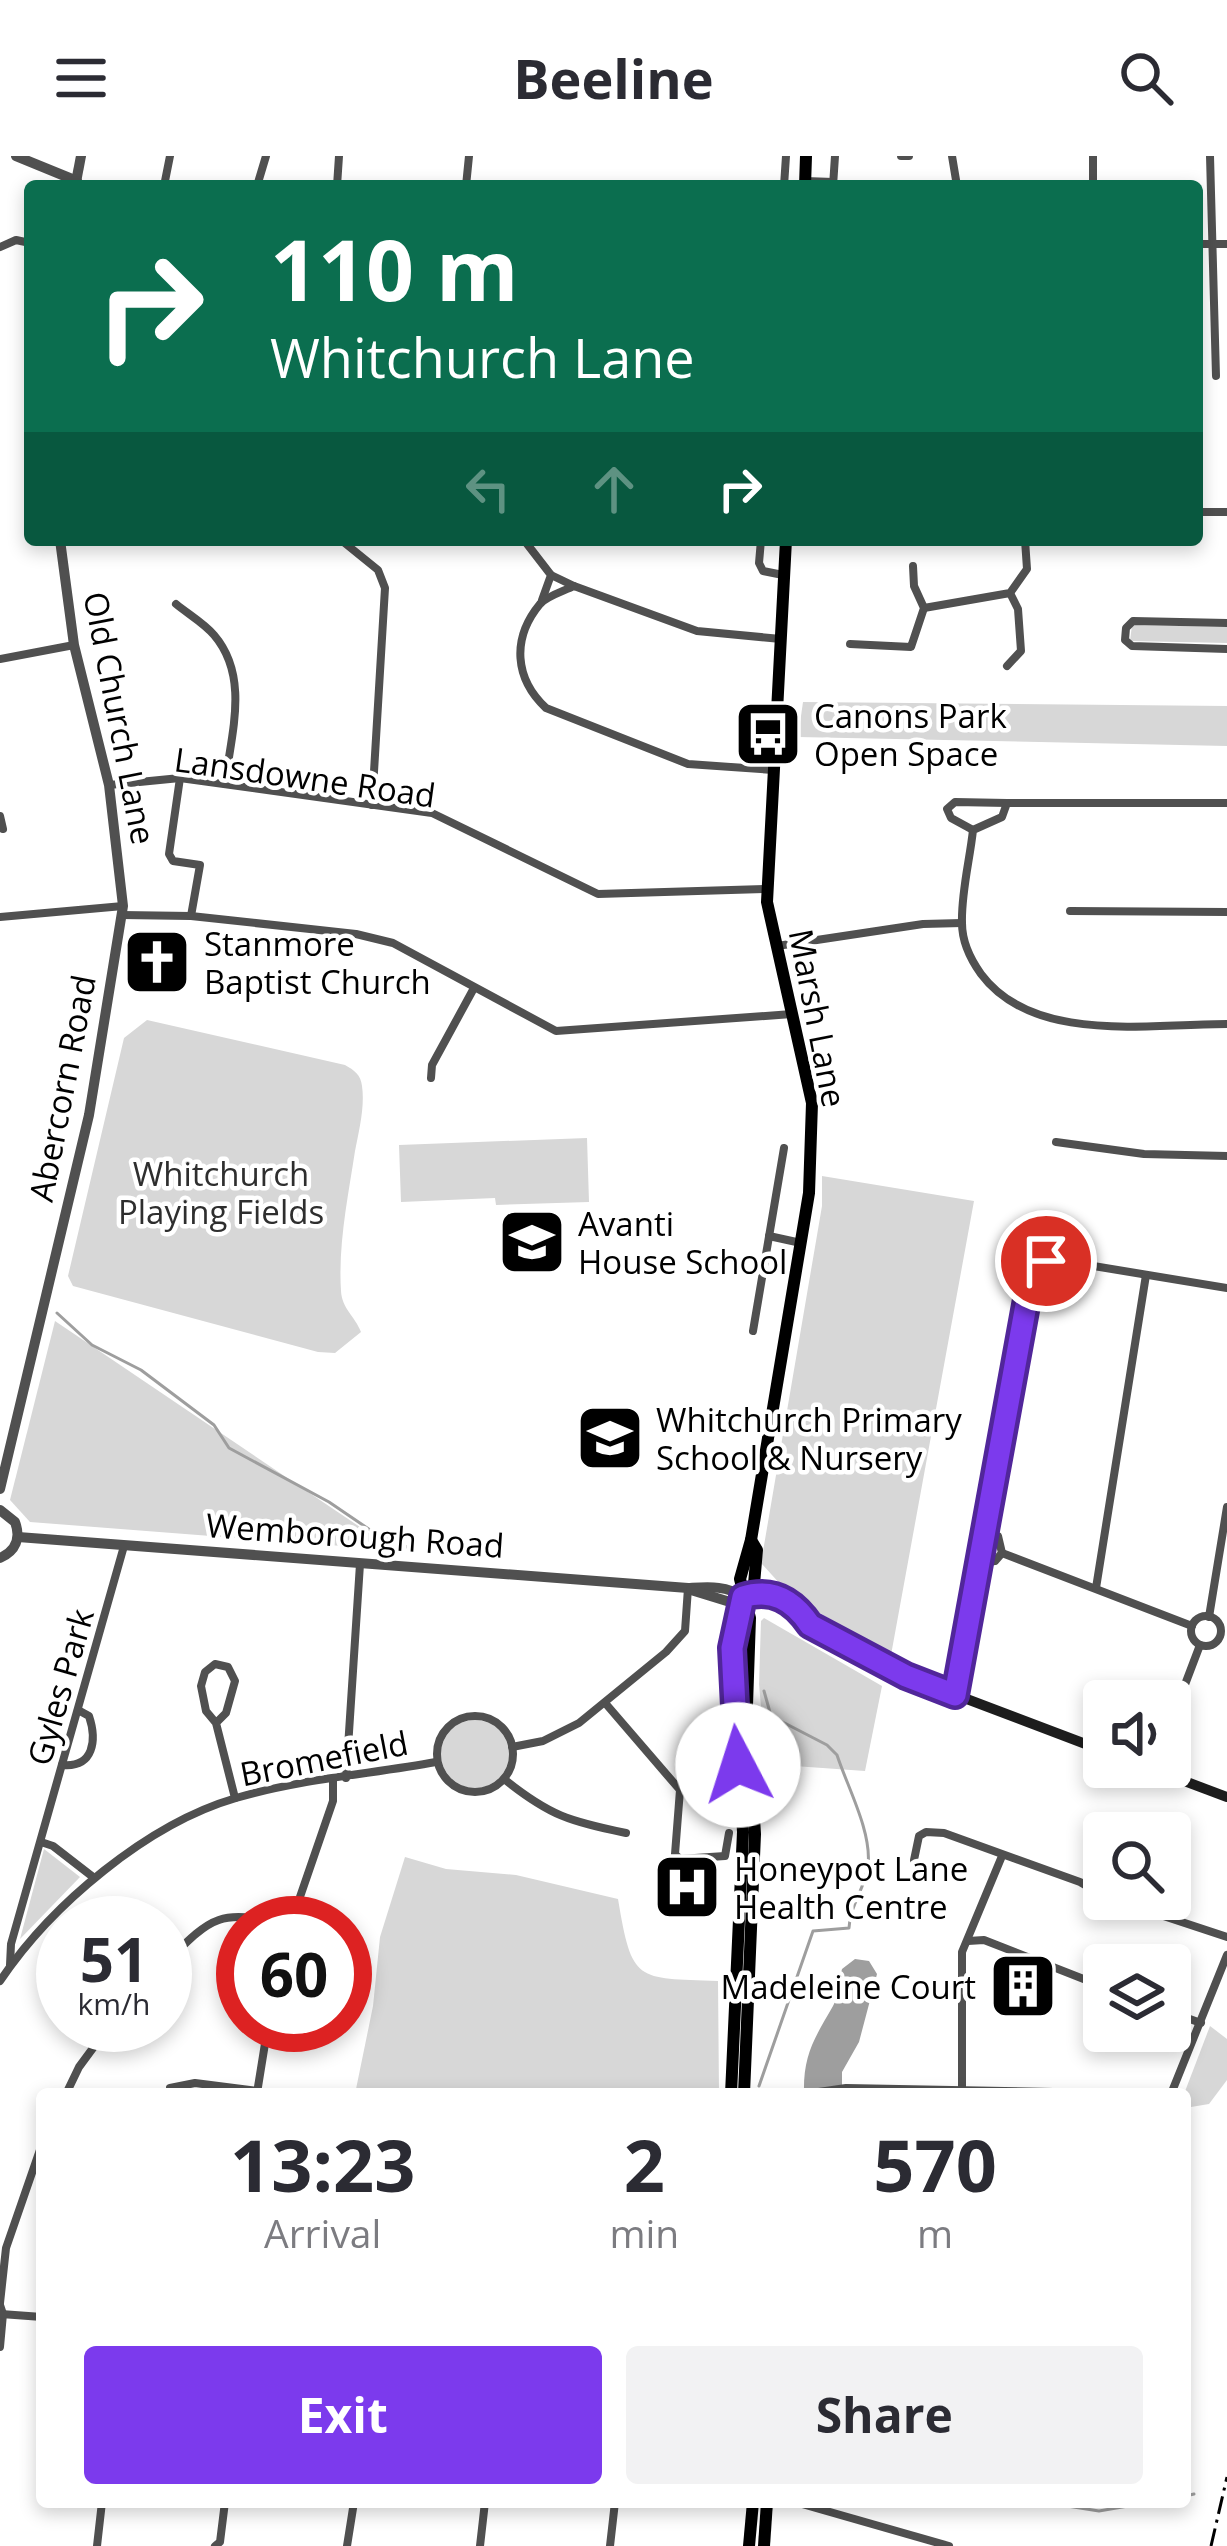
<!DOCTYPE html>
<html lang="en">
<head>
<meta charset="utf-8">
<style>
  :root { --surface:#fff; --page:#f2f2f3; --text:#2b2b33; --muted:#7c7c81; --accent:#7c3aed }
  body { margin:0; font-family:"Open Sans",sans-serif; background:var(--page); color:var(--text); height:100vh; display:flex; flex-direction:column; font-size:45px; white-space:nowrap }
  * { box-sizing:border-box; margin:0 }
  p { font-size:39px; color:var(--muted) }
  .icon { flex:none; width:66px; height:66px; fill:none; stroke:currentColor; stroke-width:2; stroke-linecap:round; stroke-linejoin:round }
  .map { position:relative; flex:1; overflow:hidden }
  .details { position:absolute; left:36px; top:1932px; width:1155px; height:420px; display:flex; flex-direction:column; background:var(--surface); border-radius:12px; box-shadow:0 6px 18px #0003 }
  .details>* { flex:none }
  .banner { position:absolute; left:24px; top:24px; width:1179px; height:366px; border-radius:12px; box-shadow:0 6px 18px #0003; background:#0b6e4f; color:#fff; overflow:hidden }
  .buttons { position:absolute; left:1083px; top:1524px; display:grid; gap:24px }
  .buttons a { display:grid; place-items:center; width:108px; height:108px; border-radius:12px; background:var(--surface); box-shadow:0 6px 18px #0003; font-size:60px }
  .speed { position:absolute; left:36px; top:1740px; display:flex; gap:24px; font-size:60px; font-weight:700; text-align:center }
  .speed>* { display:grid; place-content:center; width:156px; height:156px; border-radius:50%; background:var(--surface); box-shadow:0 6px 18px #0003; line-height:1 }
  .speed small { font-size:30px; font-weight:400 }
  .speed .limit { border:18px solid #d22; background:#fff; color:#111 }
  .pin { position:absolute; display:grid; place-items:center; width:102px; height:102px; color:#fff; margin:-51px; border:6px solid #fff; border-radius:50%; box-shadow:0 3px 12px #0007 }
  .me { position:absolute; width:132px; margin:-66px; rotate:355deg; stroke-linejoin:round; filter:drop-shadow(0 0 9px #0008) }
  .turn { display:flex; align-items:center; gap:42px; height:252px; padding:0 48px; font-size:54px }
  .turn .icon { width:156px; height:156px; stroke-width:2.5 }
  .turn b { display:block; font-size:84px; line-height:102px }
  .lanes { display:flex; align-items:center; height:114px; padding:0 48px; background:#0003; justify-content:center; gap:60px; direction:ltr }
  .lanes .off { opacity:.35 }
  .eta { display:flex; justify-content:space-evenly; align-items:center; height:204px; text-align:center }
  .eta b { font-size:72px; font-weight:700; line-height:84px }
  .action { display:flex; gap:24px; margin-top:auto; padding:24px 48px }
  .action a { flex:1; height:138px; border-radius:12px; background:var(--accent); color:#fff; font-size:48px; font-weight:700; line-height:138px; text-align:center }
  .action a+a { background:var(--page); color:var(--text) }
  header { display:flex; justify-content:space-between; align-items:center; height:156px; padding:0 48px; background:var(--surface); font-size:54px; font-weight:700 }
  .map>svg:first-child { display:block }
  .green { fill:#d7d7d7 }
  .water { fill:#9e9e9e }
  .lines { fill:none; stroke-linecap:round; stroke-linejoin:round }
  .stream { stroke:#9e9e9e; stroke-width:3 }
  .minor { stroke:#505050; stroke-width:8 }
  .tertiary { stroke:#505050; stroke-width:10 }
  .secondary { stroke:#1d1d1d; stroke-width:10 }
  .primary { stroke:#000; stroke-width:12 }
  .rail { stroke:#000; stroke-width:3; stroke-dasharray:18 6 3 6; stroke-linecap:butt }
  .route-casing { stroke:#51269a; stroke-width:30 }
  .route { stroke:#7c3aed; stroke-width:21 }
  .labels { text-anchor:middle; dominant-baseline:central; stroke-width:9; stroke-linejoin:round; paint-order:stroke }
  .poi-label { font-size:33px; fill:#000; stroke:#fff; text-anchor:start }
  .street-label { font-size:33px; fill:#000; stroke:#fff }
  .park-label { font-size:33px; fill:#2e2e2e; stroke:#fff }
</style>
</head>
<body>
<header><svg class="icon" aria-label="menu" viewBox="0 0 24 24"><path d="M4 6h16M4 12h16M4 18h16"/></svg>Beeline<svg class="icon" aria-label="search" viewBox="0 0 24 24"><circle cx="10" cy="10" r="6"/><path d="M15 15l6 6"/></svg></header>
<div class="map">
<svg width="1227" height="2390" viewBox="0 0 1227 2390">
  <rect width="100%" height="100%" fill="#fff"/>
  <g class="green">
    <polygon points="1132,469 1227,471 1227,487 1130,485"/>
    <polygon points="803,546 1227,550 1227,590 798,581"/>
    <path d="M147,864L345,909C354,914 361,919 362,930C365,950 359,975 355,995C348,1041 338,1089 341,1135C342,1153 355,1160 361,1176L335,1197L318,1196L73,1130L68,1120L124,882Z"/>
    <polygon points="587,982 589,1046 496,1049 495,1042 401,1046 399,989"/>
    <polygon points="822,1020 974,1045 891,1499 791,1440 761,1407 822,1050"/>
    <polygon points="55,1165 394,1394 30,1366 10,1344"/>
    <polygon points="764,1462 882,1530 865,1615 766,1608 759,1528 761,1465"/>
    <circle cx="475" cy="1598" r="34"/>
    <polygon points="44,1693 80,1721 20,1783"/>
    <path d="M405,1701L446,1713L516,1719L618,1743C632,1827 636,1822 718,1825L719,1938H355L373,1850L380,1781Z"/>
    <polygon points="1210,1870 1227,1883 1227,1924 1209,1948 1185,1952 1184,1938"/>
  </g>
  <path class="water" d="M855,1803L869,1805L877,1818L859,1886L842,1916V1938H804C803,1899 814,1883 833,1850C839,1840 839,1824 842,1813Z"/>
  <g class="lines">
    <g class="stream">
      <polyline points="57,1157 92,1189 141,1214 214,1269 229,1292 329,1346 379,1380 407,1391"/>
      <path d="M759,1930L813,1775L849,1772C850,1749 865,1733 868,1709C872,1676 847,1630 837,1599L827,1589L771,1560L764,1535"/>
      <polyline points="1185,2340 1194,2338"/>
      <polyline points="1042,2346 1099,2355 1151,2346"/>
    </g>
    <g class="minor">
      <polyline points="901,0 909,0"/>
      <polyline points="952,0 957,30"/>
      <polyline points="1093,0 1093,30"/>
      <polyline points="1210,0 1216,220"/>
      <polyline points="805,25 833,26"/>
      <polyline points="164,30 170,0"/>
      <polyline points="257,30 266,0"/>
      <polyline points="337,30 339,0"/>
      <polyline points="466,30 469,0"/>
      <polyline points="784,30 786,0"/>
      <polyline points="833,30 835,0"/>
      <polyline points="1197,88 1227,88"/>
      <polyline points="0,91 16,84 30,87"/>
      <polyline points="1197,356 1227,356"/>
      <polyline points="341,384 378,414 385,432 372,649"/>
      <polyline points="524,384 551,419 542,444"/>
      <polyline points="761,384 759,407 763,415 783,419"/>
      <polyline points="551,419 574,430"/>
      <path d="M176,448C188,458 204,467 214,479C250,521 231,578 225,628"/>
      <polyline points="924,452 1010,437 1027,413 1025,384"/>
      <polyline points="1227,467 1133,465 1126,472 1125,484 1132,490 1227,493"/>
      <polyline points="850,488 911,491 924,452 914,430 913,410"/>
      <polyline points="0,503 74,489"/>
      <polyline points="1007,510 1021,495 1018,453 1010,437"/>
      <path d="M773,614L688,608L546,552C515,523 511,483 540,448C547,440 564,435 574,430L697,475L781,483"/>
      <polyline points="180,622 169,698 173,705 200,709 191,760"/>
      <polyline points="109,629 180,622 432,657 598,738 767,733"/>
      <path d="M1227,647H1007L1002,661L973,674C970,703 961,737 962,767C962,785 971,804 981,818C1033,888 1149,868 1227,868"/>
      <polyline points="0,660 3,673"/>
      <polyline points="973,674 951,662 947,653 955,646 1007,647"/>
      <polyline points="1070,755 1227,756"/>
      <polyline points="122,759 191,760 356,778 393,787 556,875 792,858"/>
      <polyline points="0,761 123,750"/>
      <polyline points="777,790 923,768 962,767"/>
      <polyline points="431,922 432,909 474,832"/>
      <polyline points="1056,986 1144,998 1227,1000"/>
      <polyline points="769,1080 801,1087"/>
      <polyline points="1034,1111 1028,1096 1038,1089 1051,1103 1227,1132"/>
      <polyline points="753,1175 784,992"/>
      <polyline points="1002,1397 1192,1470"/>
      <polyline points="981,1407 995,1405 1002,1397 998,1380 987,1376"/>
      <polyline points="1096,1432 1146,1119"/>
      <circle cx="1206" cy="1475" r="15"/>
      <polyline points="1209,1461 1227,1351"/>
      <polyline points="955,1539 1032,1116 1051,1103"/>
      <polyline points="606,1548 680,1634 675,1698 680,1703 725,1700 729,1677"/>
      <circle cx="475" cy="1598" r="38"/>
      <polyline points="216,1567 226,1557 235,1525 228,1511 215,1508 205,1516 201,1530 206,1555 216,1567 235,1642"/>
      <polyline points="1170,1568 1200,1489"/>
      <polyline points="512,1591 543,1585 579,1567 666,1496 685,1475 688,1432"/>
      <path d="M62,1609C94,1612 97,1584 89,1560L78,1554"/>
      <polyline points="346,1622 360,1408"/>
      <path d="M504,1623C550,1660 569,1665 626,1677"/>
      <polyline points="41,1686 53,1690 93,1721"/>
      <polyline points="914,1704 919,1680 926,1676 944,1677 1080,1726 1104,1740"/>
      <polyline points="1112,1743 1227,1781"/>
      <polyline points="291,1767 333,1645 333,1624"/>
      <polyline points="968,1785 984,1784 1104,1831"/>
      <path d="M165,1807C215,1758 217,1755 285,1767"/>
      <polyline points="10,1809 11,1788 124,1390"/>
      <path d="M0,1825C51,1749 147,1668 236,1642C300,1623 371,1618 436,1606"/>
      <polyline points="1170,1856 1201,1867"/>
      <polyline points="170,1932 195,1927 257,1935"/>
      <polyline points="962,1934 962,1796 1002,1700"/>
      <polyline points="257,1937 268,1869"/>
      <polyline points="66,1938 79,1911 110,1869"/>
      <polyline points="805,1938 846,1932 1154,1938"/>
      <polyline points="1171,1938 1227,1799"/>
      <polyline points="0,2147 6,2092 42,1988"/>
      <polyline points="0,2149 3,2158 0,2191"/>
      <polyline points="1,2158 42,2161"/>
      <polyline points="795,2346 949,2390"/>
      <polyline points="97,2390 102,2346"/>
      <polyline points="215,2390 220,2386 225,2346"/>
      <polyline points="347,2390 354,2346"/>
      <polyline points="480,2390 485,2346"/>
      <polyline points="610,2390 615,2346"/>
    </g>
    <g class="tertiary">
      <polyline points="16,0 77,25"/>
      <polyline points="76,26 81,0"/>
      <polyline points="0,1333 89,959 123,750 109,629 74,489 60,384"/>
      <path d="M0,1354L15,1366C21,1382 16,1395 0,1402"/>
      <path d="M18,1381L688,1432C708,1431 726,1429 743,1441"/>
      <polyline points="691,1434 730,1446 743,1441"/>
    </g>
    <g class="secondary">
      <polyline points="747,1440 764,1435 799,1456"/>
      <polyline points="743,1441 772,1448 906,1520 1104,1595"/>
      <polyline points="1147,1611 1227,1641"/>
    </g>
    <g class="primary">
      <polyline points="805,30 806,0"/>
      <polyline points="731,1938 743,1676 732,1493 736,1459 743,1441 754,1428 757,1394 751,1384"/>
      <polyline points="744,1938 755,1678 747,1549 750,1462 740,1423 751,1384 809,1037 812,947 767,746 786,384"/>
      <polyline points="749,2390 753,2346"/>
      <polyline points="764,2390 767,2346"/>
    </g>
    <polyline class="rail" points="1211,2390 1227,2321"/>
  </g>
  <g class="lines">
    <g class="route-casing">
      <path id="route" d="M738,1609L732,1492L743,1441C772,1432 793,1444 810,1469L906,1520L955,1539L1032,1116L1046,1105"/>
    </g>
    <use href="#route" class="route"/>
  </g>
  <defs>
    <g id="bus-square" transform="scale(3.45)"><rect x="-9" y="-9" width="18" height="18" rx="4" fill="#000" stroke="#fff"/><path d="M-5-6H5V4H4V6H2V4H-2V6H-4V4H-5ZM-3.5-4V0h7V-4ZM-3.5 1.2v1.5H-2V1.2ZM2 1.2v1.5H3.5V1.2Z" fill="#fff"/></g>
    <g id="church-square" transform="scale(3.45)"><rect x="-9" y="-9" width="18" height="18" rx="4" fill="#000" stroke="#fff"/><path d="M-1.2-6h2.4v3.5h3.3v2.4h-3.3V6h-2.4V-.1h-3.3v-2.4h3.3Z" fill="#fff"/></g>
    <g id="school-square" transform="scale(3.45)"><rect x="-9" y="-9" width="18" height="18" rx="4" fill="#000" stroke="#fff"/><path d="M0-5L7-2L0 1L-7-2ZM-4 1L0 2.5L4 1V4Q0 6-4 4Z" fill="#fff"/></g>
    <g id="hospital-square" transform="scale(3.45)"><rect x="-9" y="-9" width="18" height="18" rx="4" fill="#000" stroke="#fff"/><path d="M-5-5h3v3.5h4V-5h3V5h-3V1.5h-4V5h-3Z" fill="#fff"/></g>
    <g id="building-square" transform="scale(3.45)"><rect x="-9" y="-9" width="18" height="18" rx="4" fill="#000" stroke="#fff"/><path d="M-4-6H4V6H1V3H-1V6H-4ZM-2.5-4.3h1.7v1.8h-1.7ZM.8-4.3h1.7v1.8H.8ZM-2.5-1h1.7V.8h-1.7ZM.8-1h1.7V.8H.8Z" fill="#fff"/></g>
  </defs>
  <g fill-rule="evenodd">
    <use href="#bus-square" x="768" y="578"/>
    <use href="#church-square" x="157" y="806"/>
    <use href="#school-square" x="532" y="1086"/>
    <use href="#school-square" x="610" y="1282"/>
    <use href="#hospital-square" x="687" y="1731"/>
    <use href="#building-square" x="1023" y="1830"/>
  </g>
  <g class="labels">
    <g class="poi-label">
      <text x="814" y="559">Canons Park<tspan x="814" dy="38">Open Space</tspan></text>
      <text x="204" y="787">Stanmore<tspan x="204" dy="38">Baptist Church</tspan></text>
      <text x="578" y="1067">Avanti<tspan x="578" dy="38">House School</tspan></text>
      <text x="656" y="1263">Whitchurch Primary<tspan x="656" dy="38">School &amp; Nursery</tspan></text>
      <text x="734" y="1712">Honeypot Lane<tspan x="734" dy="38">Health Centre</tspan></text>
      <text x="976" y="1830" text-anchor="end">Madeleine Court</text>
    </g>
    <g class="street-label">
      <text transform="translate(120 562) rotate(79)">Old Church Lane</text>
      <text transform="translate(305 621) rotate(8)">Lansdowne Road</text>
      <text transform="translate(818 862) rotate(79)">Marsh Lane</text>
      <text transform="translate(62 932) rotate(-79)">Abercorn Road</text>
      <text transform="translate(355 1379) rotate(4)">Wemborough Road</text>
      <text transform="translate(60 1531) rotate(-74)">Gyles Park</text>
      <text transform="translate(324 1602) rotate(-11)">Bromefield</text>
    </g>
    <g class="park-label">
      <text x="221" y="1017">Whitchurch<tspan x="221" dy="38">Playing Fields</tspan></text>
    </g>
  </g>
</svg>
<div class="buttons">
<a><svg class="icon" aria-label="sound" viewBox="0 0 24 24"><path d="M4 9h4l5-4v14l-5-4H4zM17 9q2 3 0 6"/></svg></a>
<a><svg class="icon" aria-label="search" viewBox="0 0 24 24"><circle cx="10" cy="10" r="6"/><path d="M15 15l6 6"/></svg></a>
<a><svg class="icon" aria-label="layers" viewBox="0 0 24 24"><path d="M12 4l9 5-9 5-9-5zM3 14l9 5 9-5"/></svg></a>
</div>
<div class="speed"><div>51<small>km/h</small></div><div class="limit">60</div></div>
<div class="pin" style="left:1046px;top:1105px;background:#d93025"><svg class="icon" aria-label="arrive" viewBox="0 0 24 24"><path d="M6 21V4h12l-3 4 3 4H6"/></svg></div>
<svg class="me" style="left:738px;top:1609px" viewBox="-20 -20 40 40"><circle r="19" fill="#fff"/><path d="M0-13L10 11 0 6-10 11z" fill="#7c3aed"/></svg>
<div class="banner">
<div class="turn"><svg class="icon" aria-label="right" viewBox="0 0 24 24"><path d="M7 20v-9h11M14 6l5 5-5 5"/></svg><div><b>110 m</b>Whitchurch Lane</div></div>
<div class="lanes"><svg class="icon off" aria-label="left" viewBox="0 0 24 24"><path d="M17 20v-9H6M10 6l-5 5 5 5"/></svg><svg class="icon off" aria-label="ahead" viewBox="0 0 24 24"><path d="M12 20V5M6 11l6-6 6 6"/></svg><svg class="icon" aria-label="right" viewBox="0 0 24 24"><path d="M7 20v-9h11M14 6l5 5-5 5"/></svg></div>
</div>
<section class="details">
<div class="eta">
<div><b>13:23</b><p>Arrival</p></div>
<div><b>2</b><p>min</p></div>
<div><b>570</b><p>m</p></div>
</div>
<div class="action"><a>Exit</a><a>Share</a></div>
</section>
</div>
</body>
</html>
